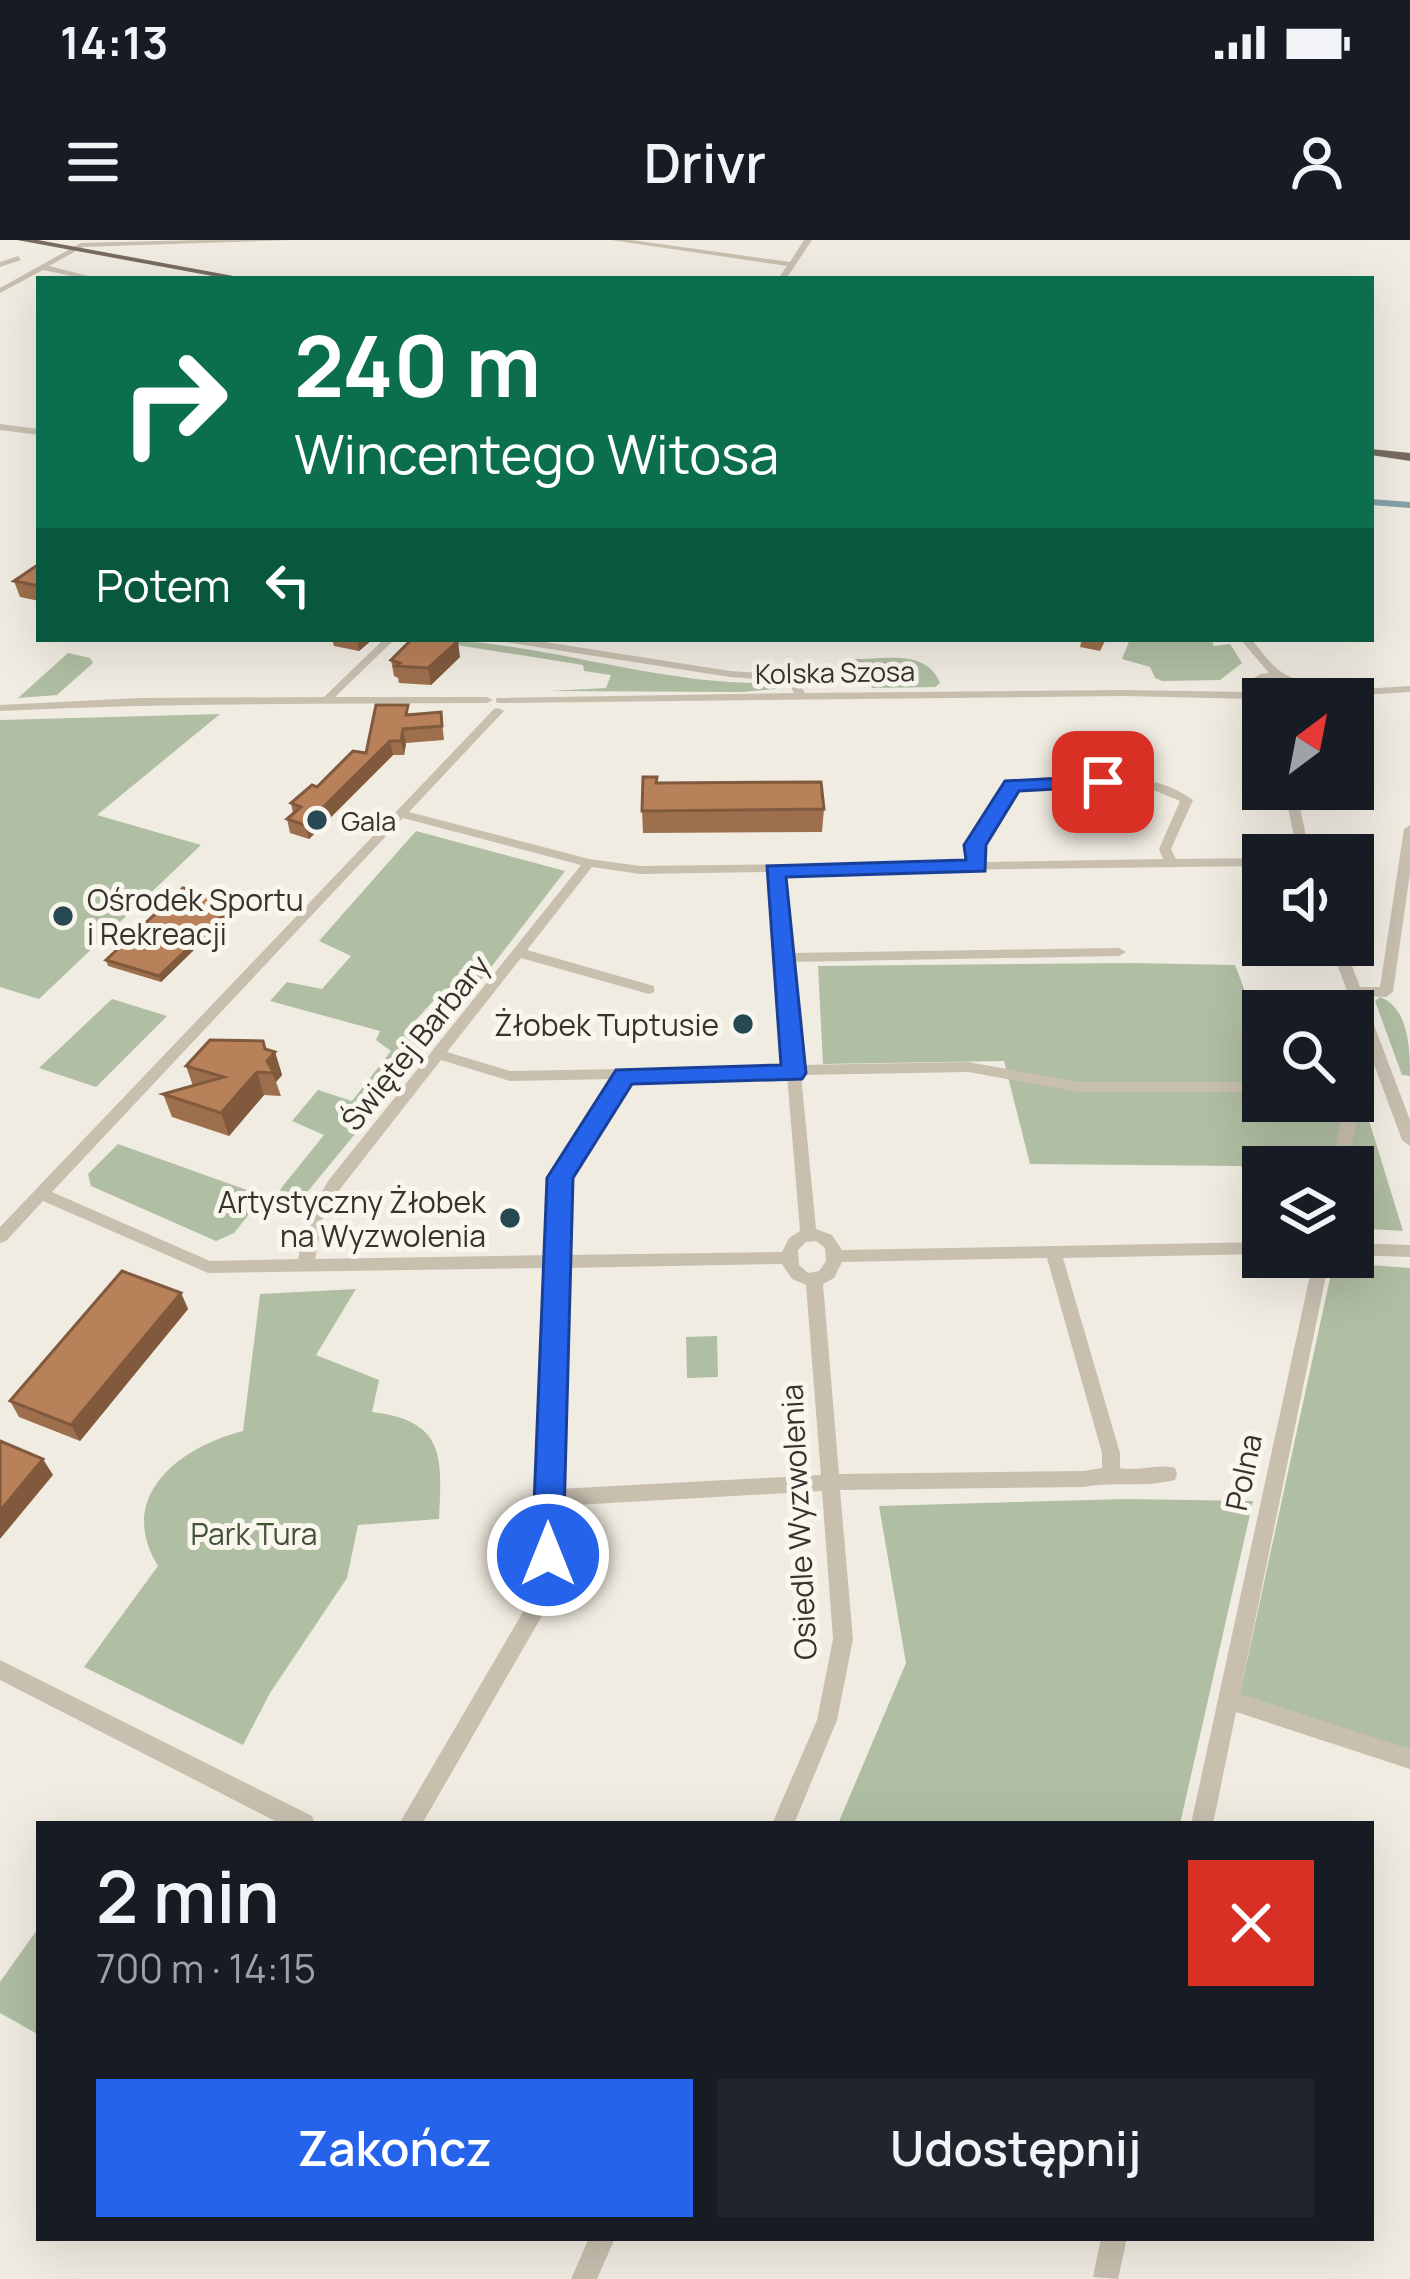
<!DOCTYPE html>
<html lang="pl">
<head>
<meta charset="utf-8">
<style>
  :root { --surface:#171b24; --page:#20242c; --text:#f1f3f6; --muted:#9ea1a6; --accent:#2563eb }
  body { margin:0; font-family:Manrope,sans-serif; background:var(--page); color:var(--text); height:100vh; display:flex; flex-direction:column; font-size:45px; white-space:nowrap }
  * { box-sizing:border-box; margin:0 }
  p { font-size:39px; color:var(--muted) }
  .icon { flex:none; width:66px; height:66px; fill:none; stroke:currentColor; stroke-width:2; stroke-linecap:round; stroke-linejoin:round }
  .map { position:relative; flex:1; overflow:hidden }
  .details { position:absolute; left:36px; top:1581px; width:1338px; height:420px; display:flex; flex-direction:column; background:var(--surface); border-radius:0px; box-shadow:0 12px 48px #0002 }
  .details>* { flex:none }
  .guide { position:absolute; left:36px; top:36px; width:1338px; height:366px; border-radius:0px; box-shadow:0 12px 48px #0002; background:#0b6e4f; color:#fff; overflow:hidden }
  .needle { width:78px; rotate:32deg }
  .buttons { position:absolute; left:1242px; top:438px; display:grid; gap:24px }
  .buttons a { display:grid; place-items:center; width:132px; height:132px; border-radius:0px; background:var(--surface); box-shadow:0 12px 48px #0002; font-size:60px }
  .pin { position:absolute; display:grid; place-items:center; width:102px; height:102px; color:#fff; margin:-51px; border-radius:24px; box-shadow:0 6px 18px #0006 }
  .me { position:absolute; width:132px; margin:-66px; rotate:0deg; stroke-linejoin:round; filter:drop-shadow(0 0 9px #0008) }
  .turn { display:flex; align-items:center; gap:42px; height:252px; padding:0 60px; font-size:54px }
  .turn .icon { width:156px; height:156px; stroke-width:2.5 }
  .turn b { display:block; font-size:84px; line-height:102px }
  .then { display:flex; align-items:center; height:114px; padding:0 60px; background:#0003; gap:24px; font-size:45px }
  .round { display:grid; place-items:center; flex:none; width:126px; height:126px; border-radius:0px; background:var(--page) }
  .headline { display:flex; align-items:center; justify-content:space-between; height:204px; padding:0 60px }
  h1 { font-size:72px; font-weight:600; line-height:90px }
  .primary-button { display:flex; gap:24px; margin-top:auto; padding:24px 60px }
  .primary-button a { flex:1; height:138px; border-radius:0px; background:var(--accent); color:#fff; font-size:48px; font-weight:600; line-height:138px; text-align:center }
  .primary-button a+a { background:var(--page); color:var(--text) }
  .status { display:flex; justify-content:space-between; align-items:center; height:84px; padding:0 60px; background:var(--surface); direction:ltr }
  .status svg { height:33px; fill:currentColor }
  header { display:flex; justify-content:space-between; align-items:center; height:156px; padding:0 60px; background:var(--surface); font-size:54px; font-weight:600 }
  .map>svg:first-child { display:block }
  .green { fill:#b0bea3 }
  .lines { fill:none; stroke-linecap:round; stroke-linejoin:round }
  .canal { fill:#84a2ab; fill-rule:evenodd }
  .minor { fill:#c8bfaf; fill-rule:evenodd }
  .major { fill:#776c5f; fill-rule:evenodd }
  .wall { fill:#9e6f4d }
  .shaded-wall { fill:#815a3e }
  .building { fill:#b88159; stroke:#815a3e; stroke-width:3 }
  .route { fill:#2563eb; stroke:#184099; stroke-width:3 }
  .poi-dot { fill:#264954; stroke:#f9f6ee; stroke-width:4.5 }
  .labels { text-anchor:middle; dominant-baseline:central; stroke-width:10; stroke-linejoin:round; paint-order:stroke }
  .far-street-label { font-size:27px; fill:#38322c; stroke:#f9f6ee }
  .far-poi-label { font-size:27px; fill:#38322c; stroke:#f9f6ee; text-anchor:start }
  .poi-label { font-size:30px; fill:#38322c; stroke:#f9f6ee; text-anchor:end }
  .street-label { font-size:30px; fill:#38322c; stroke:#f9f6ee }
  .park-label { font-size:30px; fill:#415332; stroke:#f9f6ee }
</style>
</head>
<body>
<div class="status"><b>14:13</b><svg viewBox="0 0 49 12"><path d="M0 12V9h3v3zM5 12V6h3v6zM10 12V3h3v9zM15 12V0h3v12zM26 1h20v11H26zM47 4h2v5h-2z"/></svg></div>
<header><svg class="icon" aria-label="menu" viewBox="0 0 24 24"><path d="M4 6h16M4 12h16M4 18h16"/></svg>Drivr<svg class="icon" aria-label="person" viewBox="0 0 24 24"><circle cx="12" cy="8" r="4"/><path d="M4 21q1-7 8-7t8 7"/></svg></header>
<div class="map">
<svg width="1410" height="2039" viewBox="0 0 1410 2039">
  <rect width="100%" height="100%" fill="#f1ece2"/>
  <g class="green">
    <path d="M419,399C539,399 656,447 777,443L785,448L743,452L549,451L606,448L611,435L584,431L583,425Z"/>
    <polygon points="1130,399 1211,399 1214,406 1230,404 1242,423 1220,440 1162,441 1155,438 1150,427 1122,419"/>
    <polygon points="68,413 90,418 93,423 57,455 18,458"/>
    <path d="M855,419C886,419 927,409 940,443L935,447L873,448L841,431Z"/>
    <polygon points="220,474 97,575 201,605 39,759 0,747 0,480"/>
    <polygon points="416,591 565,631 469,756 444,749 407,790 435,797 294,968 268,976 282,947 324,895 292,881 318,850 352,861 391,811 376,800 380,791 270,761 287,742 322,749 351,716 319,701"/>
    <polygon points="1131,723 1235,725 1263,799 1263,861 1353,861 1353,849 1359,848 1403,991 1353,988 1353,927 1263,927 1263,979 1241,926 1030,924 1004,821 823,824 818,726"/>
    <path d="M1380,757C1409,768 1410,809 1410,836L1402,835L1375,761Z"/>
    <polygon points="112,759 167,776 96,847 39,828"/>
    <polygon points="118,904 264,956 234,993 216,1001 91,946 88,934"/>
    <polygon points="1356,1024 1410,1028 1410,1510 1239,1458 1332,1029"/>
    <path d="M356,1049L316,1115L379,1140L372,1172C446,1181 442,1217 439,1279L358,1285L347,1338L270,1453L243,1505L84,1427L158,1326C115,1256 180,1207 243,1191L260,1054Z"/>
    <polygon points="717,1096 718,1137 687,1138 686,1097"/>
    <polygon points="1126,1259 1253,1261 1180,1584 838,1584 906,1423 879,1266"/>
    <polygon points="39,1687 39,1795 0,1773 0,1742"/>
  </g>
  <g class="lines">
    <polygon class="canal" points="1371,259 1410,262 1410,268 1371,265"/>
    <g class="minor">
      <polygon points="199,0 293,0 83,7 49,26 100,39 86,39 43,30 0,53 0,48 81,3"/>
      <polygon points="611,0 631,0 790,22 804,0 812,0 786,39 778,39 787,26"/>
      <polygon points="18,16 21,20 0,27 0,22"/>
      <polygon points="0,184 39,189 39,195 0,190"/>
      <path d="M384,399H395L335,457H487L493,460L487,463C324,464 163,463 0,471V465L138,458L324,457Z"/>
      <path d="M500,399H526L730,431L791,435L795,436L805,453L1123,450L1247,452L1241,446L1243,444L1261,434L1269,433L1240,399H1251C1260,409 1269,423 1280,431C1292,440 1302,438 1313,452L1410,446V452L1301,459L1302,451C1286,440 1272,437 1254,447L1266,459H1263V465L1254,459L1123,456L500,463L496,462V458L794,453L787,441L730,437L505,402Z"/>
      <path d="M498,468L504,471L502,473L409,572L589,619L640,626L971,622L969,605L1000,550L1008,542C1062,534 1147,525 1193,560L1171,609L1176,619L1263,618V626L782,632L790,713L1119,708L1126,712L1119,716L790,722L800,825L968,822L1079,842H1263V852H1079L968,832L801,835L816,989L832,995L842,1010L1263,1002V1014L1063,1018L1120,1213V1228C1138,1232 1157,1223 1175,1228L1177,1234L1175,1240C1144,1248 1114,1241 1083,1247L840,1250L853,1399L837,1480L794,1584H772L817,1480L833,1399L822,1251L557,1266V1349L554,1355L422,1584H399L537,1348L548,1028L208,1033L43,961L6,1001L0,1003V987L494,469ZM1102,543L1146,547L1180,561L1159,609L1163,619L984,622L981,605L1015,548ZM403,578L581,625L328,941L307,978L298,1019L210,1021L52,952ZM592,627L640,634L769,632L786,826L510,831L447,812L521,718L649,754L654,752V746L527,710ZM441,820L510,841L614,839L552,938L549,1015L315,1019L323,978L340,949ZM787,836L800,991L789,998L782,1012L565,1015L568,938L629,839ZM816,1001L825,1008L826,1021L819,1031L808,1033L799,1025L798,1010L806,1002ZM1047,1018L1102,1213V1228L1083,1231L839,1234L823,1044L834,1038L842,1022ZM782,1024L792,1039L806,1045L821,1235L558,1249L565,1028Z"/>
      <polygon points="1284,549 1296,549 1310,615 1298,615"/>
      <polygon points="1410,585 1410,633 1393,752 1386,757 1363,756 1410,880 1410,906 1402,900 1330,705 1344,705 1360,747 1380,747 1404,589"/>
      <polygon points="1353,856 1361,861 1347,927 1331,927 1345,861 1353,861"/>
      <polygon points="1353,1003 1410,1005 1410,1017 1353,1015"/>
      <polygon points="1310,1017 1326,1017 1328,1026 1240,1454 1410,1509 1410,1529 1236,1472 1213,1584 1191,1584 1312,1026"/>
      <polygon points="0,1420 312,1576 315,1584 281,1584 0,1440"/>
      <polygon points="589,1998 615,1998 597,2039 571,2039"/>
      <polygon points="1101,1998 1127,1998 1118,2039 1093,2037"/>
    </g>
    <g class="major">
      <polygon points="17,0 38,0 250,39 229,39"/>
      <polygon points="1371,209 1410,213 1410,221 1371,215"/>
    </g>
  </g>
  <g class="wall">
    <polygon points="39,324 39,361 20,357 14,341"/>
    <polygon points="332,399 373,399 359,411 334,406"/>
    <polygon points="1082,399 1106,399 1100,411 1080,407"/>
    <polygon points="460,417 431,445 399,443 398,438 394,436 391,420"/>
    <polygon points="441,472 444,500 406,503 404,515 393,515 309,599 290,593 287,579 293,574 291,563 366,513 410,475"/>
    <polygon points="656,543 824,569 822,592 643,593 642,571"/>
    <polygon points="236,669 161,742 108,726 106,720"/>
    <polygon points="265,809 275,812 282,835 276,842 281,856 264,855 229,896 172,877 163,854 193,846 186,826"/>
    <polygon points="181,1053 188,1069 80,1201 19,1177 10,1161"/>
  </g>
  <g class="shaded-wall">
    <polygon points="358,399 373,399 359,411 357,400"/>
    <polygon points="458,401 460,417 431,445 428,428"/>
    <polygon points="403,489 406,503 404,515 401,501"/>
    <polygon points="390,501 393,515 309,599 305,585"/>
    <polygon points="235,663 236,669 161,742 159,736"/>
    <polygon points="275,812 282,835 276,842 267,821"/>
    <polygon points="257,832 264,855 229,896 221,873"/>
    <polygon points="181,1053 188,1069 80,1201 71,1185"/>
    <polygon points="43,1219 53,1235 0,1299 0,1271"/>
  </g>
  <g class="building">
    <polygon points="39,324 39,346 14,341"/>
    <polygon points="412,399 450,399 458,401 428,428 396,426 400,423 391,420"/>
    <polygon points="376,465 408,465 406,475 441,472 442,486 403,489 401,501 390,501 305,585 287,579 301,567 291,563 312,545 317,547 353,511 366,513"/>
    <polygon points="643,537 657,537 656,543 821,542 824,569 642,571"/>
    <polygon points="183,648 235,663 159,736 106,720"/>
    <polygon points="210,800 263,801 265,809 275,812 267,821 274,833 257,832 221,873 163,854 224,837 186,826"/>
    <polygon points="122,1031 181,1053 71,1185 10,1161"/>
    <polygon points="0,1201 43,1219 0,1271"/>
  </g>
  <polygon class="route" points="1103,536 1113,542 1111,546 1019,551 986,605 985,631 786,637 806,833 802,839 632,844 573,938 563,1315 559,1325 548,1329 536,1325 532,1315 547,938 616,830 781,825 767,626 966,620 964,605 1005,541"/>
  <g class="poi-dot">
    <circle cx="317" cy="580" r="12"/>
    <circle cx="63" cy="676" r="12"/>
    <circle cx="743" cy="784" r="12"/>
    <circle cx="510" cy="978" r="12"/>
  </g>
  <g class="labels">
    <g class="far-street-label">
      <text transform="translate(835 432) rotate(-1)">Kolska Szosa</text>
    </g>
    <g class="far-poi-label">
      <text x="341" y="580">Gala</text>
    </g>
    <g class="poi-label">
      <text x="87" y="659" text-anchor="start">Ośrodek Sportu<tspan x="87" dy="34">i Rekreacji</tspan></text>
      <text x="719" y="784">Żłobek Tuptusie</text>
      <text x="486" y="961">Artystyczny Żłobek<tspan x="486" dy="34">na Wyzwolenia</tspan></text>
    </g>
    <g class="street-label">
      <text transform="translate(415 802) rotate(-51)">Świętej Barbary</text>
      <text transform="translate(1243 1232) rotate(-78)">Polna</text>
      <text transform="translate(798 1282) rotate(-93)">Osiedle Wyzwolenia</text>
    </g>
    <g class="park-label">
      <text x="254" y="1293">Park Tura</text>
    </g>
  </g>
</svg>
<div class="buttons">
<a><svg class="needle" viewBox="-14 -14 28 28"><path d="M0-13l5 13h-10z" fill="#e53935"/><path d="M0 13l5-13h-10z" fill="#9ea1a6"/></svg></a>
<a><svg class="icon" aria-label="sound" viewBox="0 0 24 24"><path d="M4 9h4l5-4v14l-5-4H4zM17 9q2 3 0 6"/></svg></a>
<a><svg class="icon" aria-label="search" viewBox="0 0 24 24"><circle cx="10" cy="10" r="6"/><path d="M15 15l6 6"/></svg></a>
<a><svg class="icon" aria-label="layers" viewBox="0 0 24 24"><path d="M12 4l9 5-9 5-9-5zM3 14l9 5 9-5"/></svg></a>
</div>
<div class="pin" style="left:1103px;top:542px;background:#d93025"><svg class="icon" aria-label="arrive" viewBox="0 0 24 24"><path d="M6 21V4h12l-3 4 3 4H6"/></svg></div>
<svg class="me" style="left:548px;top:1315px" viewBox="-20 -20 40 40"><circle r="17" fill="#2563eb" stroke="#fff" stroke-width="3"/><path d="M0-11L8 9 0 5-8 9z" fill="#fff"/></svg>
<div class="guide">
<div class="turn"><svg class="icon" aria-label="right" viewBox="0 0 24 24"><path d="M7 20v-9h11M14 6l5 5-5 5"/></svg><div><b>240 m</b>Wincentego Witosa</div></div>
<div class="then">Potem<svg class="icon" aria-label="left" viewBox="0 0 24 24"><path d="M17 20v-9H6M10 6l-5 5 5 5"/></svg></div>
</div>
<section class="details">
<div class="headline"><div><h1>2 min</h1><p>700 m · 14:15</p></div><a class="round" style="background:#d93025;color:#fff"><svg class="icon" aria-label="close" viewBox="0 0 24 24"><path d="M6 6l12 12M18 6L6 18"/></svg></a></div>
<div class="primary-button"><a>Zakończ</a><a>Udostępnij</a></div>
</section>
</div>
</body>
</html>
